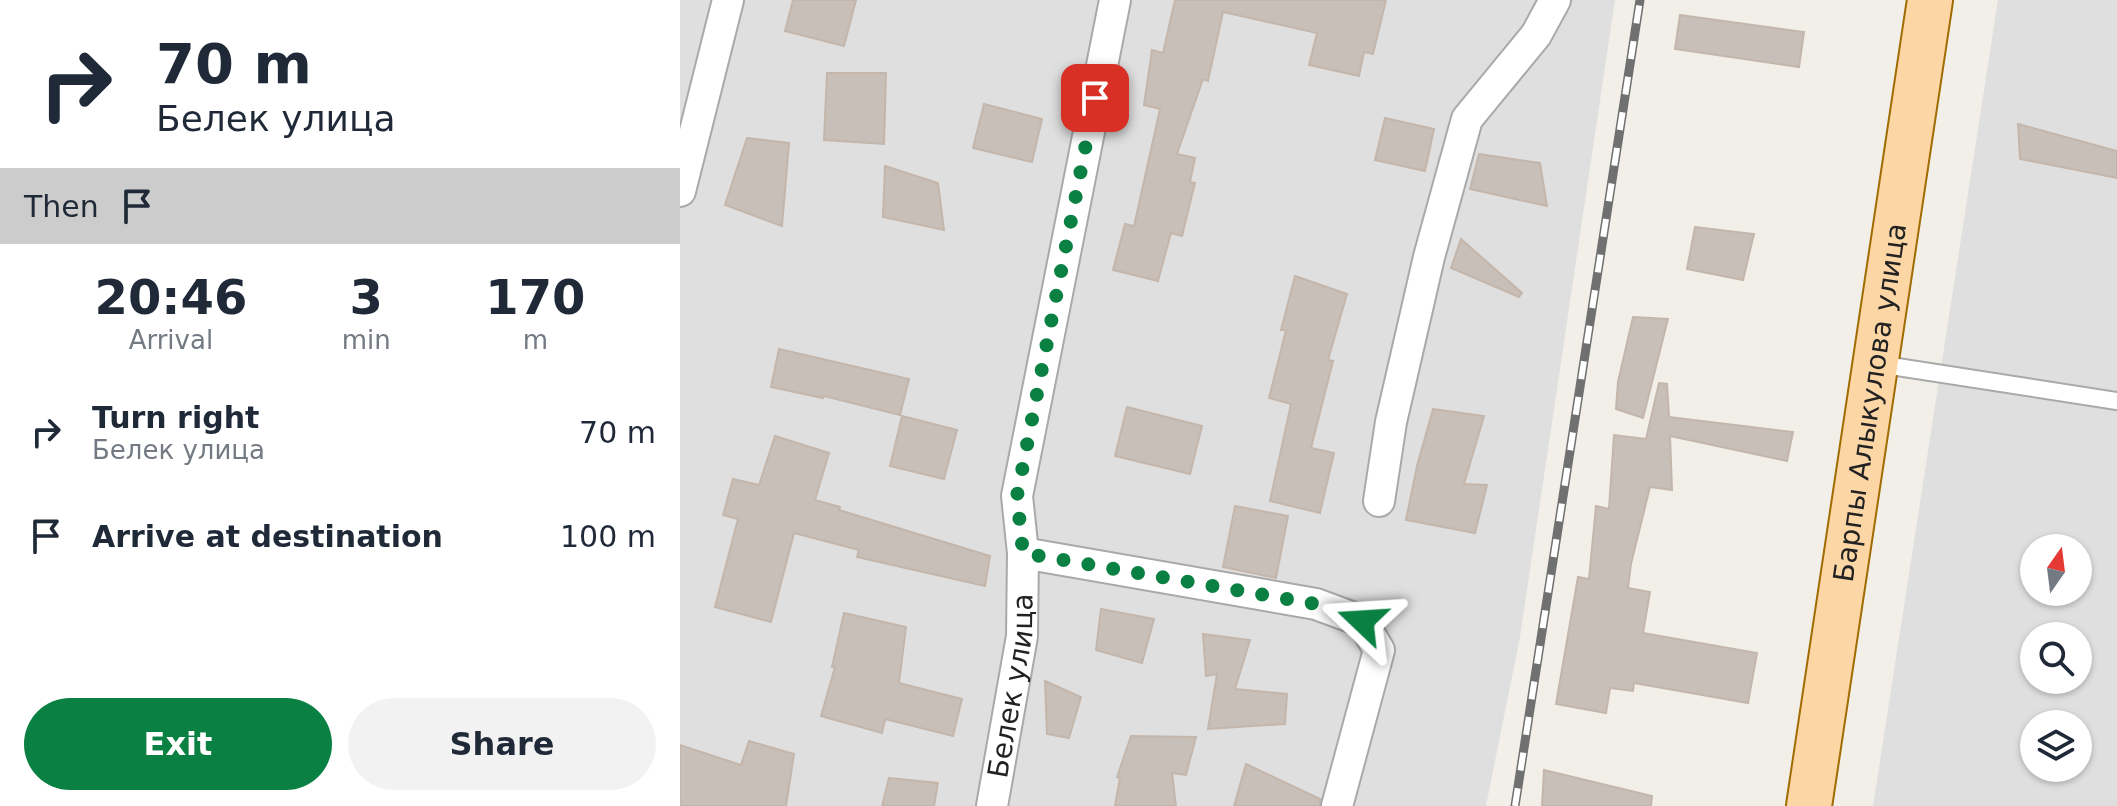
<!DOCTYPE html>
<html lang="en">
<head>
<meta charset="utf-8">
<style>
  :root { --surface:#fff; --page:#f2f2f3; --text:#1f2937; --muted:#747a83; --accent:#0b8043 }
  body { margin:0; font-family:"DejaVu Sans",sans-serif; background:var(--page); color:var(--text); height:100vh; display:flex; flex-direction:column; font-size:30px; white-space:nowrap }
  * { box-sizing:border-box; margin:0 }
  p { font-size:26px; color:var(--muted) }
  .icon { flex:none; width:44px; height:44px; fill:none; stroke:currentColor; stroke-width:2; stroke-linecap:round; stroke-linejoin:round }
  .map { position:relative; flex:1; overflow:hidden }
  .drawer { display:flex; flex-direction:column; background:var(--surface); width:680px }
  .drawer>* { flex:none }
  .hud { background:#fff; color:var(--text); overflow:hidden }
  .needle { width:52px; rotate:14deg }
  .fabs { position:absolute; left:1340px; top:534px; display:grid; gap:16px }
  .fabs a { display:grid; place-items:center; width:72px; height:72px; border-radius:50%; background:var(--surface); box-shadow:0 2px 6px #0004; font-size:40px }
  .pin { position:absolute; display:grid; place-items:center; width:68px; height:68px; color:#fff; margin:-34px; border-radius:16px; box-shadow:0 4px 12px #0006 }
  .me { position:absolute; width:88px; margin:-44px; rotate:290deg; stroke-linejoin:round; filter:drop-shadow(0 0 6px #0008) }
  .turn { display:flex; align-items:center; gap:28px; height:168px; padding:0 24px; font-size:36px }
  .turn .icon { width:104px; height:104px; stroke-width:2.5 }
  .turn b { display:block; font-size:56px; line-height:68px }
  .then { display:flex; align-items:center; height:76px; padding:0 24px; background:#0003; gap:16px; font-size:30px }
  .eta { display:flex; justify-content:space-evenly; align-items:center; height:136px; text-align:center }
  .eta b { font-size:48px; font-weight:600; line-height:56px }
  .cta { display:flex; gap:16px; margin-top:auto; padding:16px 24px }
  .cta a { flex:1; height:92px; border-radius:48px; background:var(--accent); color:#fff; font-size:32px; font-weight:600; line-height:92px; text-align:center }
  .cta a+a { background:var(--page); color:var(--text) }
  ul { padding:0; list-style:none }
  li { display:flex; align-items:center; gap:24px; height:104px; padding:0 24px }
  li div { flex:1 }
  li b { display:block; font-size:30px }
  li em { font-style:normal }
  main { display:flex; flex:1; min-height:0 }
  .map>svg:first-child { display:block }
  .residential { fill:#e0dfdf; fill-rule:evenodd }
  .building { fill:#c7bfb8; stroke:#c4b6ab; stroke-width:2 }
  .lines { fill:none; stroke-linecap:round; stroke-linejoin:round }
  .lane-casing { stroke:#a9a9a9; stroke-width:20 }
  .street-casing { stroke:#a9a9a9; stroke-width:34 }
  .primary-casing { stroke:#a06b00; stroke-width:48 }
  .lane { stroke:#fff; stroke-width:16 }
  .street { stroke:#fff; stroke-width:30 }
  .primary { stroke:#fcd6a4; stroke-width:44 }
  .rail-casing { stroke:#707070; stroke-width:9 }
  .rail { stroke:#fff; stroke-width:6; stroke-dasharray:18; stroke-linecap:butt }
  .route { stroke:#0b8043; stroke-width:14; stroke-dasharray:0 25.2 }
  .labels { text-anchor:middle; dominant-baseline:central; stroke-width:7; stroke-linejoin:round; paint-order:stroke }
  .street-label { font-size:28px; fill:#222; stroke:#fff }
</style>
</head>
<body>
<main>
<section class="drawer">
<div class="hud">
<div class="turn"><svg class="icon" aria-label="right" viewBox="0 0 24 24"><path d="M7 20v-9h11M14 6l5 5-5 5"/></svg><div><b>70 m</b>Белек улица</div></div>
<div class="then">Then<svg class="icon" aria-label="arrive" viewBox="0 0 24 24"><path d="M6 21V4h12l-3 4 3 4H6"/></svg></div>
</div>
<div class="eta">
<div><b>20:46</b><p>Arrival</p></div>
<div><b>3</b><p>min</p></div>
<div><b>170</b><p>m</p></div>
</div>
<ul>
<li><svg class="icon" aria-label="right" viewBox="0 0 24 24"><path d="M7 20v-9h11M14 6l5 5-5 5"/></svg><div><b>Turn right</b><p>Белек улица</p></div><em>70 m</em></li>
<li><svg class="icon" aria-label="arrive" viewBox="0 0 24 24"><path d="M6 21V4h12l-3 4 3 4H6"/></svg><div><b>Arrive at destination</b></div><em>100 m</em></li>
</ul>
<div class="cta"><a>Exit</a><a>Share</a></div>
</section>
<div class="map">
<svg width="1437" height="806" viewBox="0 0 1437 806">
  <rect width="100%" height="100%" fill="#f2efe9"/>
  <g class="residential">
    <polygon points="0,0 935,0 840,637 806,806 0,806"/>
    <path d="M1318,0H1437V806H1193ZM1354,548H1398V592H1354ZM1354,636H1398V680H1354ZM1354,724H1398V768H1354Z"/>
  </g>
  <g class="building">
    <polygon points="113,0 176,0 164,46 105,31"/>
    <polygon points="495,0 706,0 693,54 684,52 679,76 629,65 637,33 543,12 528,81 523,79 497,154 515,158 510,182 515,183 502,236 491,233 478,281 433,270 445,224 454,226 480,109 464,105 472,50 483,53"/>
    <polygon points="1000,15 1124,32 1119,67 995,49"/>
    <polygon points="147,73 206,73 204,144 144,140"/>
    <polygon points="304,104 362,119 352,162 293,148"/>
    <polygon points="705,118 754,129 745,171 695,160"/>
    <polygon points="1338,124 1437,151 1437,178 1340,159"/>
    <polygon points="67,138 109,143 102,226 45,205"/>
    <polygon points="799,154 860,163 867,206 790,189"/>
    <polygon points="205,166 258,183 264,230 203,217"/>
    <polygon points="1015,227 1074,234 1063,280 1007,269"/>
    <polygon points="781,239 842,293 839,297 771,268"/>
    <polygon points="615,276 667,294 648,360 653,361 631,448 654,453 640,513 590,501 611,404 589,398 606,330 601,330"/>
    <polygon points="953,317 988,319 963,418 936,409 938,382"/>
    <polygon points="99,349 229,379 220,415 144,396 143,398 91,387"/>
    <polygon points="979,383 987,384 989,417 1113,432 1107,461 990,436 992,490 970,487 951,564 948,588 970,592 963,633 1077,653 1068,703 954,683 953,691 930,688 926,713 876,704 898,577 909,579 916,506 929,509 934,435 966,439"/>
    <polygon points="447,407 522,426 510,474 435,456"/>
    <polygon points="753,409 804,416 784,484 807,485 795,533 726,520 737,466"/>
    <polygon points="222,416 277,430 264,479 210,466"/>
    <polygon points="95,436 149,453 135,500 160,507 159,510 310,556 305,586 177,557 179,550 114,533 91,622 35,607 58,519 43,515 53,479 79,485"/>
    <polygon points="555,506 608,516 596,578 543,567"/>
    <polygon points="421,609 474,619 462,663 416,650"/>
    <polygon points="164,613 226,627 219,683 282,699 273,736 205,719 202,733 141,716 155,667 152,667"/>
    <polygon points="523,634 570,640 555,689 607,694 605,724 528,729 537,674 526,676"/>
    <polygon points="365,681 401,697 389,738 367,734"/>
    <polygon points="451,736 516,737 506,775 492,773 496,806 435,806 440,778 437,777"/>
    <polygon points="69,741 114,754 106,806 0,806 0,745 61,765"/>
    <polygon points="566,764 640,799 640,806 554,806"/>
    <polygon points="864,770 972,796 971,806 862,806"/>
    <polygon points="209,778 258,783 254,806 202,806"/>
  </g>
  <g class="lines">
    <g class="lane-casing">
      <polyline id="lane" points="1198,364 1437,401"/>
    </g>
    <g class="street-casing">
      <g id="street">
        <polyline points="0,191 48,0"/>
        <polyline points="699,501 711,422 749,257 787,119 856,35 875,0"/>
        <polyline points="343,553 636,604 682,621 699,650 657,806"/>
        <path id="s1" d="M312,806L342,636L343,553L337,496L435,0"/>
      </g>
    </g>
    <g class="primary-casing">
      <g id="primary">
        <path id="s2" d="M1129,806L1250,0"/>
      </g>
    </g>
    <use href="#lane" class="lane"/>
    <use href="#street" class="street"/>
    <use href="#primary" class="primary"/>
    <g class="rail-casing">
      <polyline id="rail" points="835,806 960,0"/>
    </g>
    <use href="#rail" class="rail"/>
  </g>
  <g class="lines">
    <polyline class="route" points="415,98 337,496 343,553 636,604 682,621"/>
  </g>
  <g class="labels">
    <g class="street-label">
      <text stroke="none"><textPath href="#s2" startOffset="408">Барпы Алыкулова улица</textPath></text>
      <text stroke="none"><textPath href="#s1" startOffset="122">Белек улица</textPath></text>
    </g>
  </g>
</svg>
<div class="fabs">
<a><svg class="needle" viewBox="-14 -14 28 28"><path d="M0-13l5 13h-10z" fill="#e53935"/><path d="M0 13l5-13h-10z" fill="#747a83"/></svg></a>
<a><svg class="icon" aria-label="search" viewBox="0 0 24 24"><circle cx="10" cy="10" r="6"/><path d="M15 15l6 6"/></svg></a>
<a><svg class="icon" aria-label="layers" viewBox="0 0 24 24"><path d="M12 4l9 5-9 5-9-5zM3 14l9 5 9-5"/></svg></a>
</div>
<div class="pin" style="left:415px;top:98px;background:#d93025"><svg class="icon" aria-label="arrive" viewBox="0 0 24 24"><path d="M6 21V4h12l-3 4 3 4H6"/></svg></div>
<svg class="me" style="left:682px;top:621px" viewBox="-20 -20 40 40"><path d="M0-17L14 15 0 8-14 15z" fill="#0b8043" stroke="#fff" stroke-width="4"/></svg>
</div>
</main>
</body>
</html>
